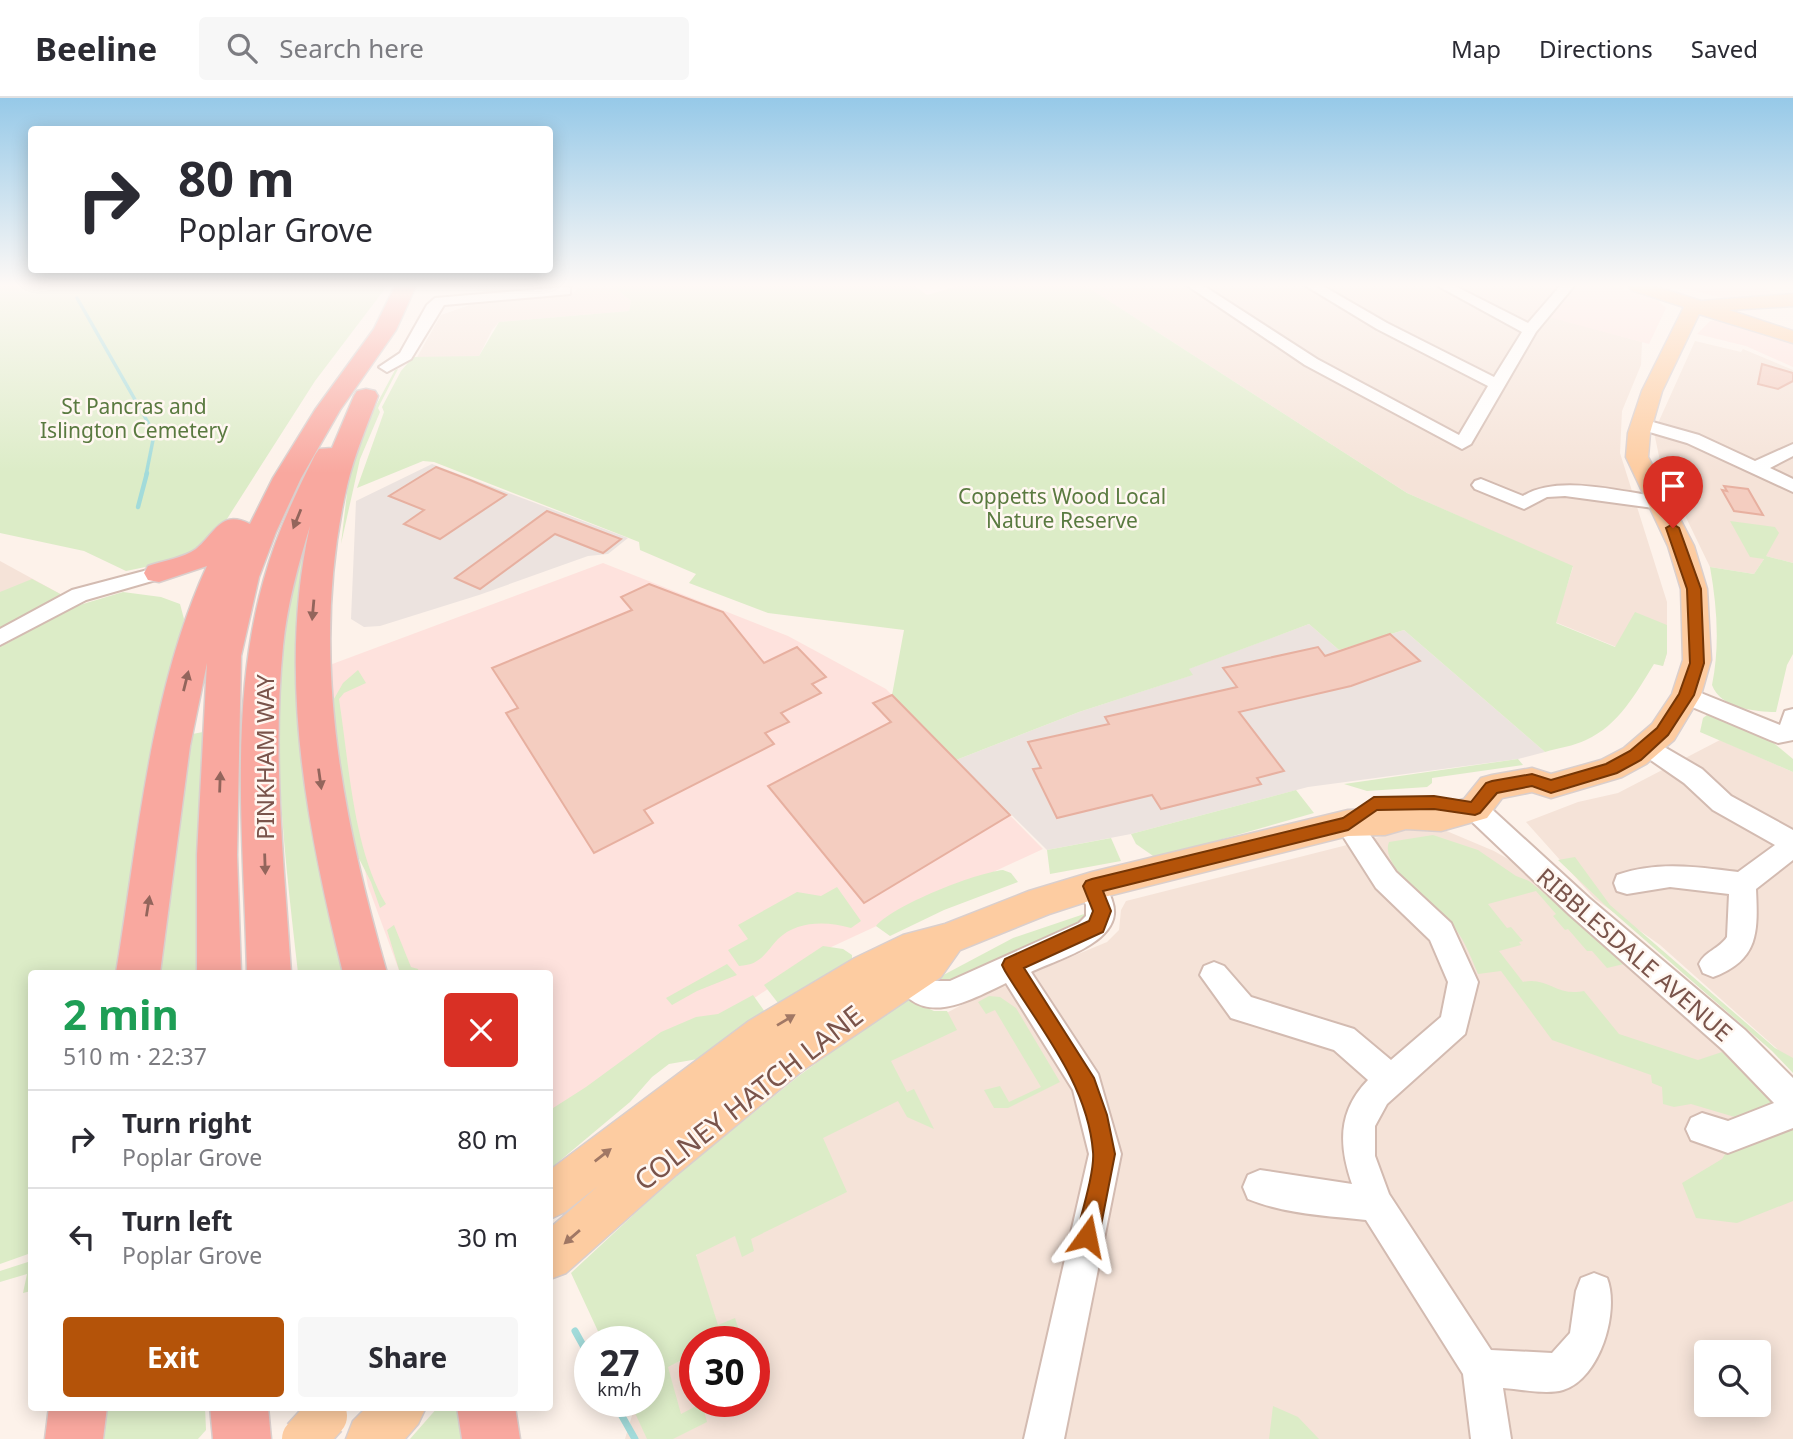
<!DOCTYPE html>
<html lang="en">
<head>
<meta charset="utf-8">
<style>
  :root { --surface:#fff; --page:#f7f7f7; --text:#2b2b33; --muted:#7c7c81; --line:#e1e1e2; --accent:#b45309 }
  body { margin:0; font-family:"Noto Sans",sans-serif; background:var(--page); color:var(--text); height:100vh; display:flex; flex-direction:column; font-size:26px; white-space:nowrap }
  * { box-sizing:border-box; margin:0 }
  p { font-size:23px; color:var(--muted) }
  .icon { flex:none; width:38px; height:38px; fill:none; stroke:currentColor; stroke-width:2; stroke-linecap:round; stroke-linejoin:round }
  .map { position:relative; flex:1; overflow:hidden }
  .drawer { position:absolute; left:28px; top:872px; width:525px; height:441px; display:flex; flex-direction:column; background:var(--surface); border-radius:7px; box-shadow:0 4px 18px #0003 }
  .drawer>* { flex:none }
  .top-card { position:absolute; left:28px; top:28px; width:525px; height:147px; border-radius:7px; box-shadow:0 4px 18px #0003; background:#fff; color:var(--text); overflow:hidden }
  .buttons { position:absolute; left:1694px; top:1242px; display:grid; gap:14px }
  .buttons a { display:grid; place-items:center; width:77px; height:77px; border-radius:7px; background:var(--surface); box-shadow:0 4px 18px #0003; font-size:35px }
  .speed { position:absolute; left:574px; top:1228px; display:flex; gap:14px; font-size:35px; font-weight:700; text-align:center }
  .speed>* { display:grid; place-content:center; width:91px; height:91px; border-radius:50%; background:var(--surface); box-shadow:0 4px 18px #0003; line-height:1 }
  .speed small { font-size:18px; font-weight:400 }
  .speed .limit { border:10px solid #d22; background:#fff; color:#111 }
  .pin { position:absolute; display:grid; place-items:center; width:60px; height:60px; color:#fff; margin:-72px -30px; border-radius:50% 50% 50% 0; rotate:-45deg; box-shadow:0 0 7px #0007 }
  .pin .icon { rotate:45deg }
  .me { position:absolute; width:77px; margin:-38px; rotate:12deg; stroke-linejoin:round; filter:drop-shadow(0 0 5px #0008) }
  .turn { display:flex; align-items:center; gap:24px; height:147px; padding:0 35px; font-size:32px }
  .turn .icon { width:91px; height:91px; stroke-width:2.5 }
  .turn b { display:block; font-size:49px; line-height:60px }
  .round { display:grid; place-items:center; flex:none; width:74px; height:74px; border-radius:7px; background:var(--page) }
  .head { display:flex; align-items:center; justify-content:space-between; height:119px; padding:0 35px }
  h1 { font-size:42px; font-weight:700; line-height:52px; color:#1e9e55 }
  .button { display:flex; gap:14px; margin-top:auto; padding:14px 35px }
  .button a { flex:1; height:80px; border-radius:7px; background:var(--accent); color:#fff; font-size:28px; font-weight:700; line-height:80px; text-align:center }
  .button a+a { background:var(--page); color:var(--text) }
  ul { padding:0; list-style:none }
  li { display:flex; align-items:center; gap:21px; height:98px; padding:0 35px; border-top:2px solid var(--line) }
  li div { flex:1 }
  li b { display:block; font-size:26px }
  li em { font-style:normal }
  header { display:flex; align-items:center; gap:42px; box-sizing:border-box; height:98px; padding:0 35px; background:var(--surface); border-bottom:2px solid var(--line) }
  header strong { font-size:33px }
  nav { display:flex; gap:38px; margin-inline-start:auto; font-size:24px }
  .search { width:490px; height:63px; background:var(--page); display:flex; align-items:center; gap:18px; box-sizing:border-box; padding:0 24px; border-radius:7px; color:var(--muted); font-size:26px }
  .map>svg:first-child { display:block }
  .residential { fill:#f5e3d8; fill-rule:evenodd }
  .commercial { fill:#fee2dd }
  .industrial { fill:#ece3df }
  .green { fill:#dcecc7 }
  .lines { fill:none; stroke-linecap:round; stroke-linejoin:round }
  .stream-far2 { stroke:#a2dbda; stroke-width:3.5 }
  .stream-far1 { stroke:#a2dbda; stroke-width:4.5 }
  .stream { stroke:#a2dbda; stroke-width:7 }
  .building { fill:#f4cdc0; stroke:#e7b0a0; stroke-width:2 }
  .minor-casing { stroke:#d3bbb1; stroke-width:4 }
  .major-casing { stroke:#dacfcd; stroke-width:3 }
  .highway-casing { stroke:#dacfcd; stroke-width:3 }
  .minor { fill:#fff; fill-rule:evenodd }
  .major { fill:#fdcca1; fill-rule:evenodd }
  .highway { fill:#f9a89f; fill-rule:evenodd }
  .major-bridge-casing { stroke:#dacfcd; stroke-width:47; stroke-linecap:butt }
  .major-bridge { stroke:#fdcca1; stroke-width:44 }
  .oneway { fill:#93655c }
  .oneway2 { fill:#a17865 }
  .route { fill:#b45309; stroke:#753606; stroke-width:2 }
  .labels { text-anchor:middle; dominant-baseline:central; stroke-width:5; stroke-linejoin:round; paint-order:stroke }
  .far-park-label { font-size:21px; fill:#5a7a40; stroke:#fff7f1 }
  .street-label { font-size:24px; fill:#7a544b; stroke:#fff7f1 }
  .near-street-label { font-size:28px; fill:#7a544b; stroke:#fff7f1 }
</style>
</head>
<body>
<header>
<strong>Beeline</strong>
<div class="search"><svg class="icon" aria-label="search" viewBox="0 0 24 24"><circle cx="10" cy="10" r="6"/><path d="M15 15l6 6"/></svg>Search here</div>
<nav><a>Map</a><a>Directions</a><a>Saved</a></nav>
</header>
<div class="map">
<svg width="1793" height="1341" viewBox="0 0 1793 1341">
  <rect width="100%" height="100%" fill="#fdf2ea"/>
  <g class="residential">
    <polygon points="462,188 563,188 554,191 488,195"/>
    <polygon points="571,188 613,188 631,203 629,213 499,224 492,232 479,258 416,261 441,217 487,201 570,197 577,192"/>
    <polygon points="1086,188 1546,188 1555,191 1542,216 1642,244 1641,267 1622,313 1620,355 1667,504 1667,555 1663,568 1555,524 1573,469 1407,395"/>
    <polygon points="1695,243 1741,254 1743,251 1793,272 1793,465 1766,458 1754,476 1710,469 1661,368 1654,334"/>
    <polygon points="0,463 64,498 0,531"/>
    <polygon points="1720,642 1793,674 1793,965 1660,847 1595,801 1526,724 1578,704 1618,695"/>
    <path d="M1430,726L1494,753L1540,779L1793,1018V1341H625L636,1304H649L669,1192L847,968L984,895L1107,844L1119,832L1121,812L1126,803ZM695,1244H754V1304H695ZM1706,1255H1759V1307H1706Z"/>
  </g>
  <g class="commercial">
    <polygon points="1546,188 1611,188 1656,201 1666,210 1649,246 1541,217 1555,191"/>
    <polygon points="1676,188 1762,188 1779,200 1734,203"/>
    <polygon points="1715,222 1726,222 1793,246 1793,269 1746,248 1697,236 1710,223"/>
    <polygon points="603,465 788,538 886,591 1043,751 827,851 550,1038 550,875 400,875 368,788 327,568"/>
  </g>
  <g class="industrial">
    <polygon points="432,366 628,440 608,456 588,458 479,497 380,528 364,529 351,521 356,403"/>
    <polygon points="1309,526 1339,552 1404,532 1545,654 1518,661 1308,689 1131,736 1047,752 956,662 1079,614 1192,577 1188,571"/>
  </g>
  <g class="green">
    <polygon points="0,188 387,188 315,283 204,457 126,473 84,453 0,435"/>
    <path d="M613,188H915L927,197L958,188H1086L1407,395L1573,468L1556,525L1615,549L1635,514L1667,527V555L1663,568L1654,566C1636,595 1619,627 1586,642C1574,648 1558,650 1545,654L1404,532L1339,552L1309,526L1189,571L1193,577L1079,614L956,662L892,597L904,532L768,515L689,485L696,476L640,452L639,444L434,364L423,363L357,390L384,314L382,309L401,273L413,259L479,258L499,224L629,213L631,203Z"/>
    <polygon points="398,271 378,310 380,314 360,361 341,446 351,361 359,339 395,272"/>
    <path d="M1730,423L1775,429L1779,435L1766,458L1793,465V556L1787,567L1776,614C1756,614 1720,610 1712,587C1720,548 1717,508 1710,469L1754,476L1764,461L1750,459Z"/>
    <path d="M311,441L349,875H298C282,732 262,582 302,442Z"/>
    <polygon points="32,481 64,498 0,531 0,494"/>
    <polygon points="123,494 161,499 180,506 184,521 119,875 32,875 31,1155 0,1166 0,549 73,509"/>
    <path d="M358,572L366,585L344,595L339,601C349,665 353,751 386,806L380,810L371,784L352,747L330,608L343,585Z"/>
    <polygon points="1707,617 1763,636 1793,661 1793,674 1700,634 1703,620"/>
    <polygon points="203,634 196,875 150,875 187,637"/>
    <polygon points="1518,661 1523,667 1432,680 1432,685 1427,689 1367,693 1344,686"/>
    <polygon points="1296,692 1314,715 1156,760 1136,746 1131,736"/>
    <path d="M1433,737L1478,752L1516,778L1529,783L1625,861L1624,866L1607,870L1592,853H1587L1568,831L1565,832L1553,818L1556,816L1536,793L1488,806L1507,830L1511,829L1523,843L1519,844L1521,847L1499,853L1523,884C1547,878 1557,899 1584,893L1619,936L1698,962L1722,954L1773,1006L1738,1020L1691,1006L1674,1009L1663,1006L1662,989L1652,985L1651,977L1552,942L1501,873L1478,876C1470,857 1463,838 1449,823C1434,808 1379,768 1389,744Z"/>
    <polygon points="1111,740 1121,763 1050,776 1047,752"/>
    <polygon points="1575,759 1610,807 1775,950 1793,960 1793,975 1772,953 1606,808 1558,762"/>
    <path d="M1003,772L1011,775L1018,784L944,812L890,838L876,828C894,807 975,775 1003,772Z"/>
    <path d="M837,789L861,823L851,830C828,823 797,822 778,841C765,855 761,867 739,868L728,852L748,841L738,827L797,794L821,798Z"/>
    <polygon points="1090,814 1087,824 948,885 941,887 934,882 1013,840"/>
    <polygon points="394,827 411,869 418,871 419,875 400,875 387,832"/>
    <polygon points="823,848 843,851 852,857 852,861 778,905 764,887"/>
    <polygon points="727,866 737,877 697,893 672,907 666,900"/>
    <polygon points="753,897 765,914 698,961 669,966 652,979 630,1004 550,1071 550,1012 586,989 661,934 696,919 718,916"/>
    <polygon points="989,898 1000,899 1016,910 1060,984 1008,1010 994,1010 984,992 1000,988 1009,1004 1041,989 995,912 986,916 978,904"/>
    <polygon points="905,900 934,913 947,913 957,932 891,963 907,994 914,991 934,1031 907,1019 898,1003 823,1040 847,1094 751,1141 754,1153 742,1159 735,1138 696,1157 718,1227 735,1220 739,1232 716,1244 695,1244 695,1255 668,1269 681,1316 702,1305 707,1324 673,1341 647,1341 630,1304 649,1304 649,1244 603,1244 571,1175 673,1080 800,977"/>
    <polygon points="1793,1027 1793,1103 1737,1125 1696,1120 1682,1085 1722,1061 1727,1053"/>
    <polygon points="31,1163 31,1193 23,1195 27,1176 0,1184 0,1173"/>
    <polygon points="1273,1308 1298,1319 1319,1341 1269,1341"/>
    <polygon points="100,1309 205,1309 206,1332 198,1341 96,1341"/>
    <polygon points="438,1309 466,1309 473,1341 410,1341"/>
  </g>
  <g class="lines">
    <g class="stream-far2">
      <polyline points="77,200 150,328"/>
      <polyline points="146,377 154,337"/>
    </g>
    <polyline class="stream-far1" points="138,409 147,375"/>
    <g class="stream">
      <polyline points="575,1233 590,1260"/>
      <polyline points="614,1304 635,1341"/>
    </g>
  </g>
  <g class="building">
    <polygon points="1762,266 1793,275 1793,283 1778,291 1758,286"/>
    <polygon points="436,369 470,382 506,397 440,441 404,426 424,412 389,398"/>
    <polygon points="1724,388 1748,391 1763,417 1734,413 1722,392 1727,393"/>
    <polygon points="547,413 621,441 603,455 555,436 480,491 455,480"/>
    <polygon points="649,486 723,514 764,565 797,549 826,579 812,586 821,595 781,615 789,624 765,635 774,646 644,712 653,725 594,755 506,615 518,610 492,570 632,512 621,499"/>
    <polygon points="1390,536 1420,563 1351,588 1239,614 1284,673 1257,680 1261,686 1161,711 1152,697 1057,720 1033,671 1041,670 1028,644 1109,626 1105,619 1237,589 1223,570 1318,549 1325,558"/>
    <polygon points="892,597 1010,717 864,805 768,688 891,624 873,605"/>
  </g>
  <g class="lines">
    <g class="minor-casing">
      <g id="minor">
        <polygon points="1188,188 1204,188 1317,261 1459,337 1488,288 1377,231 1306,188 1323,188 1387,225 1494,279 1522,234 1438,188 1455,188 1528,225 1560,188 1574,188 1536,234 1471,346 1462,351 1305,267"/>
        <polygon points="565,189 570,190 570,196 444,207 411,261 387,274 379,269 400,255 427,207 435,200"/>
        <polygon points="1642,321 1699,337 1755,363 1793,346 1793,358 1770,370 1793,381 1793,394 1687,345 1636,330 1633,326 1636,322"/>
        <path d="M1481,381L1523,398C1559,376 1620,394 1661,399L1670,405L1661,411L1565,398L1547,399L1524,411L1475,391L1472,387L1475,383Z"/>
        <polygon points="159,469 166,471 169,475 166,479 86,502 0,547 0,531 72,492"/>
        <polygon points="1686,589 1780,627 1785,613 1793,611 1793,642 1778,645 1770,642 1678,603 1675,597 1678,591"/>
        <path d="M1647,639L1702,671L1731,698L1793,732V762L1756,791C1758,834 1759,862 1713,879L1703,875L1699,866C1705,853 1719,851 1727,839L1729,796L1670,789L1627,796L1617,793L1614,785L1617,777C1658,763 1696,769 1738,774L1775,747L1713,712L1684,685L1639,654L1635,648L1639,642Z"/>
        <polygon points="1475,701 1484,704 1589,800 1745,932 1793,980 1793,1030 1728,1055 1691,1042 1686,1031 1691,1020 1702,1015 1728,1023 1774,1005 1723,952 1569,816 1466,718 1462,711 1466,704"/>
        <path d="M1348,715L1357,718L1396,774L1451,825L1478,884L1465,936L1387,1006L1375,1028V1058L1389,1096L1491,1252L1552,1255L1570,1235L1576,1193L1581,1180L1594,1175L1607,1180C1620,1213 1600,1281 1563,1292C1546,1297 1520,1291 1503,1290L1511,1341H1471L1463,1276L1366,1122C1328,1118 1285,1116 1248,1101L1243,1089L1248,1077L1260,1072L1352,1086C1339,1048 1337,1014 1368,982L1334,952L1231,920L1200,877L1204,868L1214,864L1224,868L1251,899L1354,931L1391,962L1441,919L1448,884L1430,842L1376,790L1339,732L1335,725L1339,718Z"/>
        <path d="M1092,777L1102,780C1107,791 1115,804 1114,816C1111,847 1056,862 1031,874L1098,976L1121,1056L1064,1341H1024L1089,1056L1073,992L1006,885C970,902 919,933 894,880L899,871L909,867L919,871L932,883H950L1079,825L1086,818V807L1078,788L1082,780Z"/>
      </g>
    </g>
    <g class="major-casing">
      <g id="major">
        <polygon points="1628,188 1654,188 1701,203 1793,196 1793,208 1729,212 1793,233 1793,245 1699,216 1662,293 1650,335 1648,359 1694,448 1707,491 1711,562 1701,597 1674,642 1646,666 1622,679 1551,700 1532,694 1502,700 1487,720 1441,733 1406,731 1385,737 1348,738 1092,802 1049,816 960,852 941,879 802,973 676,1077 566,1175 550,1181 550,1130 598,1088 565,1114 550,1121 550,1072 749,923 855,860 903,837 945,826 1029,793 1092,774 1348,712 1385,711 1406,705 1441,707 1464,701 1481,680 1492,677 1532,670 1551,676 1601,662 1624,650 1652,626 1672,596 1683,562 1681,491 1668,448 1626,359 1628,335 1642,293 1684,209 1631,192"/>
        <polygon points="367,1309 426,1309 418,1326 405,1341 346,1341 353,1323"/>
      </g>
    </g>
    <g class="highway-casing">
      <g id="highway">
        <path d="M395,188H416L396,232L340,312L301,380L276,434L259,479L241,558L237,757L241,875H197V757L207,565L190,648L160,875H116C138,742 150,592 207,468L159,484L148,482L144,475L148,468C162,463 184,460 196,451C216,435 220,411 250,426L273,380L315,312L374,231Z"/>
        <path d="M366,291L375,293L378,298C367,328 354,357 347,388C309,553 341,715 387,875H343C307,730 277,577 310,428C298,467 287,507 283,548C272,657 284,766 291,875H247C244,746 228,607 264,481C276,437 295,397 315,357L319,351L332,350L354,298L357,293Z"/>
        <polygon points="49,1309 107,1309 103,1341 45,1341"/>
        <polygon points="210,1309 268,1309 271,1341 213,1341"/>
        <polygon points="457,1309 515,1309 520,1341 462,1341"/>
      </g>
    </g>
    <use href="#minor" class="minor"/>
    <use href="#major" class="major"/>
    <use href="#highway" class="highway"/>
    <g class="major-bridge-casing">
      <polyline id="major-bridge" points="304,1341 325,1318"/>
    </g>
    <use href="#major-bridge" class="major-bridge"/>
  </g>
  <defs><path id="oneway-solid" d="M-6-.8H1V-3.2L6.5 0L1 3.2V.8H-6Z" transform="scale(1.75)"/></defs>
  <g class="oneway">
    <use href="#oneway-solid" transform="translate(297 421) rotate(112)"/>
    <use href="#oneway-solid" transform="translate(313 512) rotate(95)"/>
    <use href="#oneway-solid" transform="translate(186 583) rotate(-76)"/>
    <use href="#oneway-solid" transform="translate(320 681) rotate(82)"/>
    <use href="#oneway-solid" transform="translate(220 684) rotate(-88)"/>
    <use href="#oneway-solid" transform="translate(265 766) rotate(88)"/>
    <use href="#oneway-solid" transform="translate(148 808) rotate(-81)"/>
  </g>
  <g class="oneway2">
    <use href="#oneway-solid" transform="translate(786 922) rotate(-31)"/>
    <use href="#oneway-solid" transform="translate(603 1057) rotate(-38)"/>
    <use href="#oneway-solid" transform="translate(572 1139) rotate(139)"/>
  </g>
  <linearGradient id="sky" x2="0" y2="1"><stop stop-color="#96c9e8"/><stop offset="0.5" stop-color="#fef9f6"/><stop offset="1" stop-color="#fef9f6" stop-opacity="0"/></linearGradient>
  <rect width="1793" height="375" fill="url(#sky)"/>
  <path class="route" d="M1673,426L1679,430L1701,491L1704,565L1694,597L1668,637L1641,662L1617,675L1551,695L1532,688L1497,695L1480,715L1475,717L1434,711L1377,712L1348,732L1103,793L1111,813L1103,834L1024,870L1094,980L1107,1017L1115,1056L1099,1138L1095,1146L1087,1149L1079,1146L1076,1138C1081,1117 1095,1073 1093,1054C1088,986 1039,929 1005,873L1002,867L1005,861L1089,823L1093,813L1083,788L1086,783L1092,781L1343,720L1374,699L1434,698L1471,704L1486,685L1492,683L1532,676L1551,682L1606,666L1630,653L1657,630L1679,596L1690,565L1687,491L1666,430Z"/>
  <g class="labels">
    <g class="far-park-label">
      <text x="134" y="308">St Pancras and<tspan x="134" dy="24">Islington Cemetery</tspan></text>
      <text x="1062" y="398">Coppetts Wood Local<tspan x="1062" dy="24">Nature Reserve</tspan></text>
    </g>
    <g class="street-label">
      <text transform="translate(264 659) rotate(-90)">PINKHAM WAY</text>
      <text transform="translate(1635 856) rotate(41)">RIBBLESDALE AVENUE</text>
    </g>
    <g class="near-street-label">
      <text transform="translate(748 999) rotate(-38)">COLNEY HATCH LANE</text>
    </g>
  </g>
</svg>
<div class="buttons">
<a><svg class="icon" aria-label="search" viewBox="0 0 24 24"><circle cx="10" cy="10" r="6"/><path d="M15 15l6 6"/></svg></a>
</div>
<div class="speed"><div>27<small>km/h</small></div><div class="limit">30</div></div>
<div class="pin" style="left:1673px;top:430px;background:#d93025"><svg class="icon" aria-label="arrive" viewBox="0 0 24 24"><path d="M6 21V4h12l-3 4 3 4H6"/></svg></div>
<svg class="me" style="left:1087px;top:1138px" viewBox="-20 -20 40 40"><path d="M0-17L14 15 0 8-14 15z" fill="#b45309" stroke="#fff" stroke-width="4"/></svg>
<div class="top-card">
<div class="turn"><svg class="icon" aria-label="right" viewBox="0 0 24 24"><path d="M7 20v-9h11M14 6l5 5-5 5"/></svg><div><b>80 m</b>Poplar Grove</div></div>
</div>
<section class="drawer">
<div class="head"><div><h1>2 min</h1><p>510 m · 22:37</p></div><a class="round" style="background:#d93025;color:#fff"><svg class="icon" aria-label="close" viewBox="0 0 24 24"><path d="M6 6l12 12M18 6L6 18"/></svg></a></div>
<ul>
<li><svg class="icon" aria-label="right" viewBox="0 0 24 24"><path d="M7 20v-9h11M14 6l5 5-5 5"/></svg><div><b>Turn right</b><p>Poplar Grove</p></div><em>80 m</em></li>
<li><svg class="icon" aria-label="left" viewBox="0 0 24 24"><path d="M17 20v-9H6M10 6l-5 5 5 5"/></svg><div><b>Turn left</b><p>Poplar Grove</p></div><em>30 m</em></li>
</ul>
<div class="button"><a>Exit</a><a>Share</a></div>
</section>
</div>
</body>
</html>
